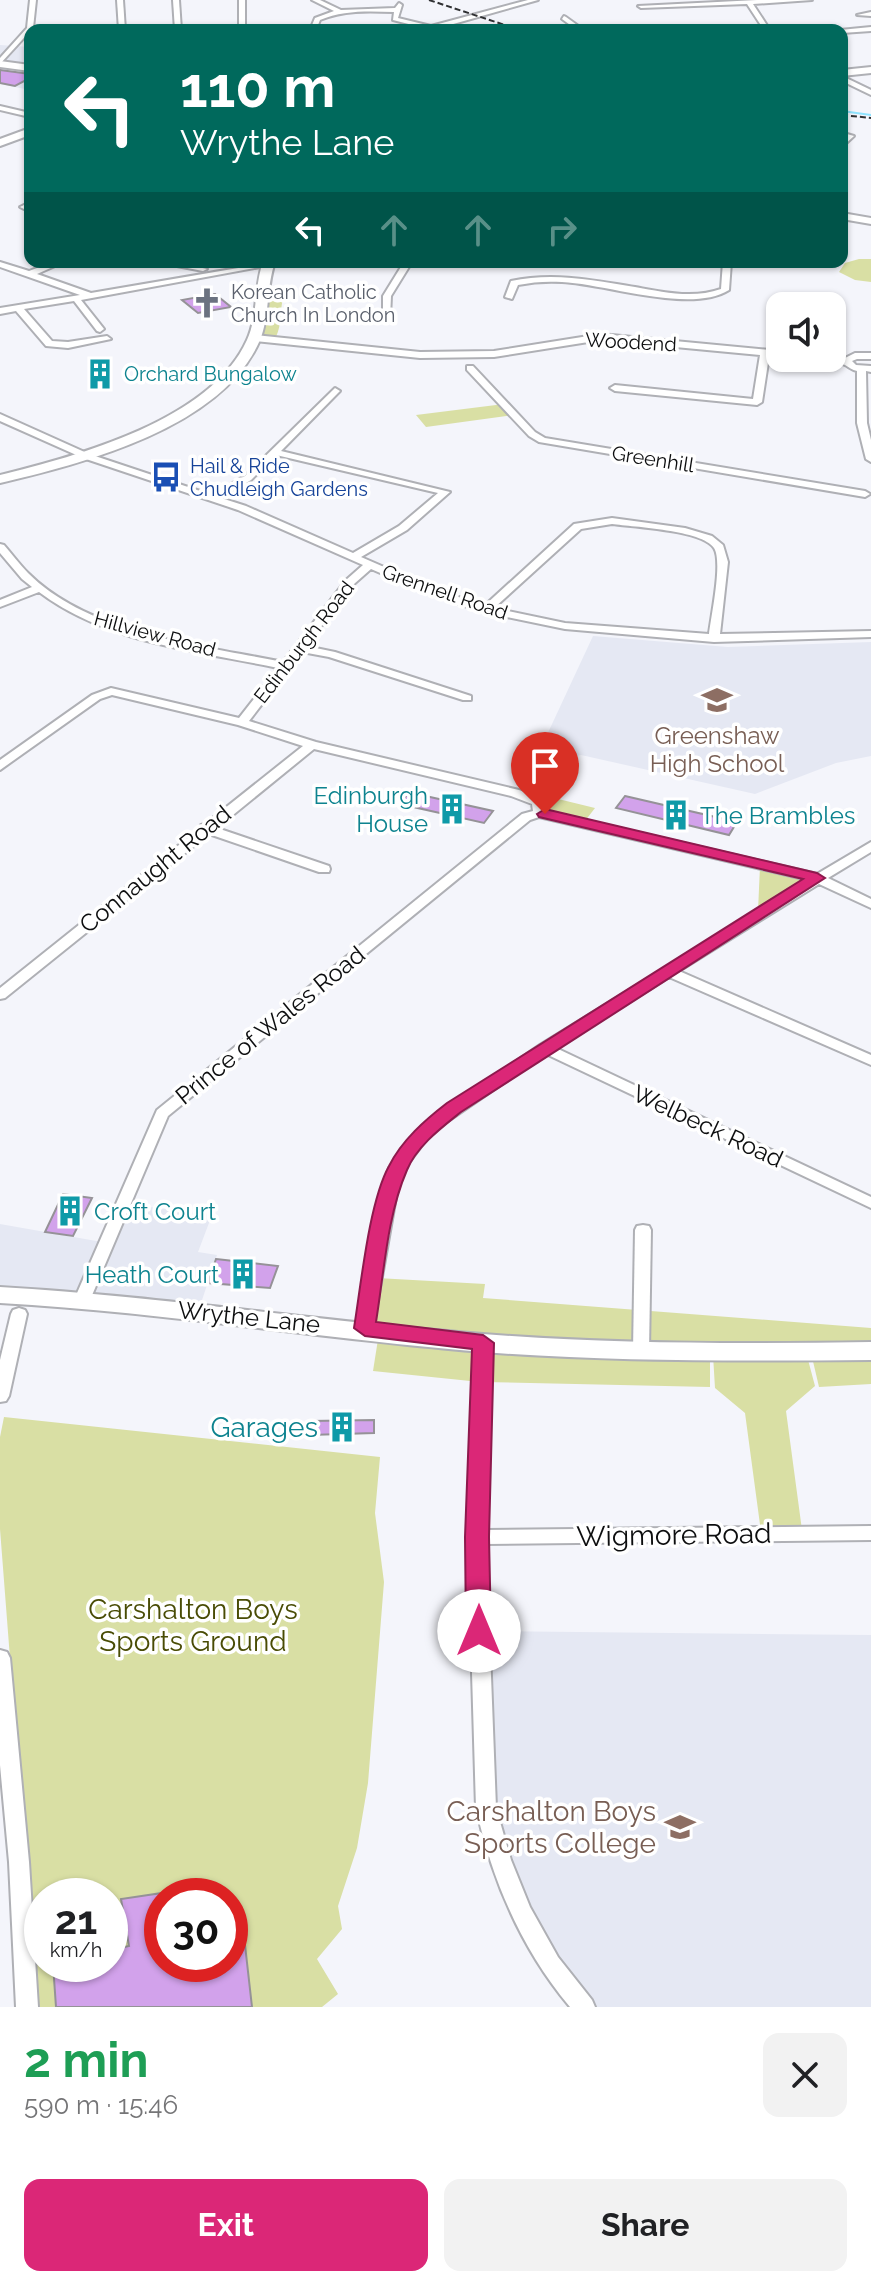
<!DOCTYPE html>
<html lang="en">
<head>
<meta charset="utf-8">
<style>
  :root { --surface:#fff; --page:#f2f2f2; --text:#202124; --muted:#757577; --accent:#db2777 }
  body { margin:0; font-family:Raleway,sans-serif; background:var(--page); color:var(--text); height:100vh; display:flex; flex-direction:column; font-size:30px; white-space:nowrap }
  * { box-sizing:border-box; margin:0 }
  p { font-size:26px; color:var(--muted) }
  .icon { flex:none; width:44px; height:44px; fill:none; stroke:currentColor; stroke-width:2; stroke-linecap:round; stroke-linejoin:round }
  .map { position:relative; height:2007px; overflow:hidden }
  .side { display:flex; flex-direction:column; background:var(--surface); flex:1 }
  .side>* { flex:none }
  .banner { position:absolute; left:24px; top:24px; width:824px; height:244px; border-radius:16px; box-shadow:0 2px 6px #0004; background:#00695c; color:#fff; overflow:hidden }
  .buttons { position:absolute; left:766px; top:292px; display:grid; gap:16px }
  .buttons a { display:grid; place-items:center; width:80px; height:80px; border-radius:16px; background:var(--surface); box-shadow:0 2px 6px #0004; font-size:40px }
  .speed { position:absolute; left:24px; top:1878px; display:flex; gap:16px; font-size:40px; font-weight:700; text-align:center }
  .speed>* { display:grid; place-content:center; width:104px; height:104px; border-radius:50%; background:var(--surface); box-shadow:0 2px 6px #0004; line-height:1 }
  .speed small { font-size:20px; font-weight:400 }
  .speed .limit { border:12px solid #d22; background:#fff; color:#111 }
  .pin { position:absolute; display:grid; place-items:center; width:68px; height:68px; color:#fff; margin:-82px -34px; border-radius:50% 50% 50% 0; rotate:-45deg; box-shadow:0 0 8px #0007 }
  .pin .icon { rotate:45deg }
  .me { position:absolute; width:88px; margin:-44px; rotate:0deg; stroke-linejoin:round; filter:drop-shadow(0 0 6px #0008) }
  .turn { display:flex; align-items:center; gap:28px; height:168px; padding:0 24px; font-size:36px }
  .turn .icon { width:104px; height:104px; stroke-width:2.5 }
  .turn b { display:block; font-size:56px; line-height:68px }
  .lanes { display:flex; align-items:center; height:76px; padding:0 24px; background:#0003; justify-content:center; gap:40px; direction:ltr }
  .lanes .off { opacity:.35 }
  .round { display:grid; place-items:center; flex:none; width:84px; height:84px; border-radius:16px; background:var(--page) }
  .headline { display:flex; align-items:center; justify-content:space-between; height:136px; padding:0 24px }
  h1 { font-size:48px; font-weight:700; line-height:60px; color:#1e9e55 }
  .action { display:flex; gap:16px; margin-top:auto; padding:16px 24px }
  .action a { flex:1; height:92px; border-radius:16px; background:var(--accent); color:#fff; font-size:32px; font-weight:700; line-height:92px; text-align:center }
  .action a+a { background:var(--page); color:var(--text) }
  .map>svg:first-child { display:block }
  .built { fill:#e5e8f3 }
  .green { fill:#d9dfa4; fill-rule:evenodd }
  .lines { fill:none; stroke-linecap:round; stroke-linejoin:round }
  .stream { stroke:#8ee3fe; stroke-width:2 }
  .building { fill:#d2a2eb; stroke:#959297; stroke-width:2 }
  .street-casing { stroke:#afb0b5; stroke-width:4 }
  .secondary-casing { stroke:#afb0b5; stroke-width:4 }
  .street { fill:#fff; fill-rule:evenodd }
  .secondary { fill:#fff; fill-rule:evenodd }
  .rail { stroke:#303133; stroke-width:2; stroke-dasharray:6 3; stroke-linecap:butt }
  .route { fill:#db2777; stroke:#8e194d; stroke-width:2 }
  .labels { text-anchor:middle; dominant-baseline:central; stroke-width:7; stroke-linejoin:round; paint-order:stroke }
  .far-worship-label { font-size:20px; fill:#5b616d; stroke:#fff; text-anchor:start }
  .far-street-label { font-size:20px; fill:#0d0e0f; stroke:#fff }
  .far-culture-label { font-size:20px; fill:#0d838f; stroke:#fff; text-anchor:start }
  .far-transit-label { font-size:20px; fill:#164399; stroke:#fff; text-anchor:start }
  .education-label { font-size:24px; fill:#785e54; stroke:#fff }
  .culture-label { font-size:24px; fill:#0d838f; stroke:#fff; text-anchor:end }
  .street-label { font-size:24px; fill:#0d0e0f; stroke:#fff }
  .near-culture-label { font-size:28px; fill:#0d838f; stroke:#fff; text-anchor:end }
  .near-street-label { font-size:28px; fill:#0d0e0f; stroke:#fff }
  .near-park-label { font-size:28px; fill:#494c05; stroke:#fff }
  .near-education-label { font-size:28px; fill:#785e54; stroke:#fff; text-anchor:end }
</style>
</head>
<body>
<div class="map">
<svg width="871" height="2007" viewBox="0 0 871 2007">
  <rect width="100%" height="100%" fill="#f4f5fb"/>
  <g class="built">
    <polygon points="0,45 30,47 30,90 0,84"/>
    <polygon points="593,636 728,647 871,642 871,756 836,763 755,794 581,755 568,758 539,752"/>
    <polygon points="118,1203 212,1215 198,1252 217,1255 198,1312 0,1295 0,1224 102,1242"/>
    <polygon points="479,1631 871,1635 871,2007 584,2007 493,1845"/>
  </g>
  <g class="green">
    <polygon points="859,259 871,259 871,282 855,280 839,272 845,263"/>
    <path d="M263,290H286C278,307 284,322 275,339L257,337Z"/>
    <polygon points="504,404 514,415 426,427 416,415"/>
    <polygon points="550,797 595,808 585,821 542,811 541,802"/>
    <polygon points="760,866 811,878 758,911"/>
    <polygon points="377,1278 485,1284 483,1298 871,1328 871,1349 644,1350 368,1326"/>
    <polygon points="379,1333 481,1344 480,1382 373,1371"/>
    <polygon points="484,1344 710,1355 710,1387 482,1382"/>
    <polygon points="871,1354 871,1384 819,1387 812,1357"/>
    <polygon points="713,1355 807,1356 815,1386 786,1411 802,1530 761,1532 745,1413 715,1388"/>
    <path d="M4,1417L380,1457L375,1513L384,1582L368,1783L357,1848L338,1906L342,1929L317,1959L338,1994L322,2007H37L0,1529V1437ZM42,1896H110V1964H42ZM162,1896H230V1964H162Z"/>
  </g>
  <g class="lines">
    <polyline class="stream" points="842,111 871,115"/>
  </g>
  <g class="building">
    <polygon points="0,70 30,74 30,78 15,86 0,83"/>
    <polygon points="215,294 231,307 198,313 182,300"/>
    <polygon points="409,792 430,797 493,811 484,823 400,804"/>
    <polygon points="625,796 737,822 729,835 616,808"/>
    <polygon points="63,1194 92,1198 73,1236 45,1232"/>
    <polygon points="216,1259 225,1260 278,1266 270,1288 208,1283"/>
    <polygon points="374,1420 374,1433 310,1435 311,1421"/>
    <polygon points="162,1893 162,1964 230,1964 230,1948 245,1945 252,2007 56,2007 53,1964 110,1964 110,1950 129,1946 121,1899"/>
  </g>
  <g class="lines">
    <g class="street-casing">
      <g id="street">
        <polygon points="30,0 36,0 33,28 0,64 0,58 27,28"/>
        <polygon points="117,0 123,0 125,30 119,30"/>
        <polygon points="173,0 179,0 181,30 175,30"/>
        <rect x="239" y="0" width="6" height="30"/>
        <path d="M312,0H320L341,10L395,8L399,3L402,5L398,18L431,26L528,0H538L432,30H422L424,28L393,20L394,12C368,11 343,10 320,20L316,30H310L315,18L334,11Z"/>
        <polygon points="757,0 812,0 753,4 770,30 764,30 747,4 641,8 638,6"/>
        <polygon points="871,12 871,16 857,15"/>
        <polygon points="564,16 566,17 584,30 577,30 562,19"/>
        <polygon points="871,27 871,31 842,33 842,30 840,30"/>
        <polygon points="842,76 871,90 871,95 842,81"/>
        <polygon points="0,106 30,113 30,117 0,110"/>
        <polygon points="847,134 854,136 842,147 842,141"/>
        <polygon points="30,202 30,207 24,209 20,207"/>
        <polygon points="0,262 29,271 53,262 64,262 37,274 91,293 267,263 271,265 81,300 104,329 100,332 97,331 74,301 24,309 52,341 68,342 107,336 111,339 68,348 46,346 16,311 0,314 0,308 80,295 0,267"/>
        <polygon points="156,262 175,262 207,269 203,271"/>
        <polygon points="404,262 412,262 391,296 390,318 383,320 383,296"/>
        <path d="M723,262H731L729,290C691,314 606,284 562,282C546,281 533,282 518,285L512,299L505,297L511,281C553,272 593,280 635,287C663,292 693,299 721,289Z"/>
        <polygon points="601,334 780,351 780,357 769,356 762,402 757,405 615,391 610,388 615,385 753,399 760,355 601,340 494,357 420,358 255,341 251,338 255,335 420,352 494,351"/>
        <path d="M855,353H871V359H857L852,361L856,365L871,366V372L866,371L867,423L871,440V462L866,459L857,423V371C852,370 849,367 845,365C835,359 821,363 812,358H845Z"/>
        <polygon points="467,366 473,366 535,432 545,438 865,491 870,494 865,497 539,442 529,436 467,370"/>
        <path d="M335,388L340,391L338,393L281,451L450,492L407,530L361,557L430,587L484,606L574,524L612,518L685,528L712,536L723,545L728,562L720,634L871,631V637L714,642L565,629L482,612L422,591L371,569L354,584L306,646L335,652L471,696V700H463L329,657L302,652L249,721L316,742L519,790L542,799L545,811L817,874L871,842V852L828,878L871,899V908L819,884L679,971L871,1055V1065L669,977L556,1048L871,1197V1208L546,1054L432,1132L404,1169L396,1197L373,1328L371,1332L365,1334L359,1332L357,1328L380,1197L389,1168L422,1126L540,1045L808,880L539,817L530,820L168,1116L90,1300L88,1304H76L74,1300L157,1110L522,814L533,811L532,804L511,796L314,749L217,828L329,866L330,869L329,872H319L209,834L5,998L0,999V988L199,829L201,825L205,824L303,746L238,725L112,695L100,699L0,770V760L92,695L111,688L239,718L278,668C198,651 106,643 39,592L0,607V600L32,587L22,579L0,553V544L4,545C12,554 19,564 28,573C90,635 201,645 283,662L346,580L363,565L238,510L83,458L0,421V414L89,454L212,495L245,476ZM276,455L438,493L399,526L353,553L246,506L221,498L251,480ZM612,524C634,527 702,530 714,548C723,562 711,616 709,634L565,623L494,608L581,529Z"/>
        <polygon points="643,1225 649,1226 651,1230 649,1351 647,1355 641,1357 635,1355 633,1351 635,1230 637,1226"/>
        <polygon points="19,1308 25,1310 27,1314 9,1396 6,1401 0,1402 0,1360 11,1314 13,1310"/>
        <path d="M483,1337L489,1339L491,1343L486,1530L871,1526V1540L486,1544L496,1808L511,1860L530,1907L558,1957L592,2000L595,2007H570C522,1950 492,1880 476,1808L468,1537L475,1343L477,1339Z"/>
        <polygon points="0,1650 7,1652 10,1658 29,1862 38,2007 16,2007 9,1862 0,1765"/>
      </g>
    </g>
    <g class="secondary-casing">
      <g id="secondary">
        <polygon points="0,61 30,65 30,71 0,67"/>
        <polygon points="871,67 871,73 842,76 842,70"/>
        <polygon points="30,128 30,135 0,146 0,139"/>
        <polygon points="842,213 871,218 871,224 842,219"/>
        <path d="M263,262H275C266,287 270,316 260,340C222,428 84,463 0,483V475C78,456 211,420 247,340C258,316 254,287 263,262Z"/>
        <path d="M0,1287C162,1296 321,1322 483,1334C612,1344 742,1344 871,1342V1360C742,1361 612,1362 483,1352C321,1339 162,1312 0,1303Z"/>
      </g>
    </g>
    <use href="#street" class="street"/>
    <use href="#secondary" class="secondary"/>
    <g class="rail">
      <polyline points="429,0 520,30"/>
      <polyline points="842,115 871,118"/>
    </g>
  </g>
  <path class="route" d="M545,809L817,873L825,878L461,1112C441,1128 417,1146 407,1170C387,1216 384,1273 376,1322L483,1335L494,1343L489,1537L491,1631L487,1639L479,1642L470,1639L466,1631L465,1537L472,1349L365,1336L354,1328C361,1285 369,1202 389,1166C402,1140 425,1120 447,1103L803,879L539,817L537,814Z"/>
  <defs>
    <g id="church-bare" transform="scale(2.4)"><path d="M-1.2-6h2.4v3.5h3.3v2.4h-3.3V6h-2.4V-.1h-3.3v-2.4h3.3Z" fill="#6b7280" stroke="#fff" stroke-width="2.5" paint-order="stroke"/></g>
    <g id="building-bare" transform="scale(2.4)"><path d="M-4-6H4V6H1V3H-1V6H-4ZM-2.5-4.3h1.7v1.8h-1.7ZM.8-4.3h1.7v1.8H.8ZM-2.5-1h1.7V.8h-1.7ZM.8-1h1.7V.8H.8Z" fill="#0f9aa8" stroke="#fff" stroke-width="2.5" paint-order="stroke"/></g>
    <g id="bus-bare" transform="scale(2.4)"><path d="M-5-6H5V4H4V6H2V4H-2V6H-4V4H-5ZM-3.5-4V0h7V-4ZM-3.5 1.2v1.5H-2V1.2ZM2 1.2v1.5H3.5V1.2Z" fill="#1a4fb4" stroke="#fff" stroke-width="2.5" paint-order="stroke"/></g>
    <g id="school-bare" transform="scale(2.4)"><path d="M0-5L7-2L0 1L-7-2ZM-4 1L0 2.5L4 1V4Q0 6-4 4Z" fill="#8d6e63" stroke="#fff" stroke-width="2.5" paint-order="stroke"/></g>
  </defs>
  <g fill-rule="evenodd">
    <use href="#church-bare" x="207" y="303"/>
    <use href="#building-bare" x="100" y="374"/>
    <use href="#bus-bare" x="166" y="477"/>
    <use href="#school-bare" x="717" y="700"/>
    <use href="#building-bare" x="452" y="809"/>
    <use href="#building-bare" x="676" y="815"/>
    <use href="#building-bare" x="70" y="1211"/>
    <use href="#building-bare" x="243" y="1274"/>
    <use href="#building-bare" x="342" y="1427"/>
    <use href="#school-bare" x="680" y="1827"/>
  </g>
  <g class="labels">
    <g class="far-worship-label">
      <text x="231" y="292">Korean Catholic<tspan x="231" dy="23">Church In London</tspan></text>
    </g>
    <g class="far-street-label">
      <text transform="translate(631 342) rotate(3)">Woodend</text>
      <text transform="translate(653 459) rotate(9)">Greenhill</text>
      <text transform="translate(445 592) rotate(19)">Grennell Road</text>
      <text transform="translate(155 634) rotate(15)">Hillview Road</text>
      <text transform="translate(304 642) rotate(-52)">Edinburgh Road</text>
    </g>
    <g class="far-culture-label">
      <text x="124" y="374">Orchard Bungalow</text>
    </g>
    <g class="far-transit-label">
      <text x="190" y="466">Hail &amp; Ride<tspan x="190" dy="23">Chudleigh Gardens</tspan></text>
    </g>
    <g class="education-label">
      <text x="717" y="735">Greenshaw<tspan x="717" dy="28">High School</tspan></text>
    </g>
    <g class="culture-label">
      <text x="428" y="795">Edinburgh<tspan x="428" dy="28">House</tspan></text>
      <text x="700" y="815" text-anchor="start">The Brambles</text>
      <text x="94" y="1211" text-anchor="start">Croft Court</text>
      <text x="219" y="1274">Heath Court</text>
    </g>
    <g class="street-label">
      <text transform="translate(155 869) rotate(-39)">Connaught Road</text>
      <text transform="translate(270 1025) rotate(-39)">Prince of Wales Road</text>
      <text transform="translate(708 1126) rotate(25)">Welbeck Road</text>
      <text transform="translate(249 1317) rotate(6)">Wrythe Lane</text>
    </g>
    <g class="near-culture-label">
      <text x="318" y="1427">Garages</text>
    </g>
    <g class="near-street-label">
      <text transform="translate(674 1535) rotate(-1)">Wigmore Road</text>
    </g>
    <g class="near-park-label">
      <text x="193" y="1609">Carshalton Boys<tspan x="193" dy="32">Sports Ground</tspan></text>
    </g>
    <g class="near-education-label">
      <text x="656" y="1811">Carshalton Boys<tspan x="656" dy="32">Sports College</tspan></text>
    </g>
  </g>
</svg>
<div class="buttons">
<a><svg class="icon" aria-label="sound" viewBox="0 0 24 24"><path d="M4 9h4l5-4v14l-5-4H4zM17 9q2 3 0 6"/></svg></a>
</div>
<div class="speed"><div>21<small>km/h</small></div><div class="limit">30</div></div>
<div class="pin" style="left:545px;top:814px;background:#d93025"><svg class="icon" aria-label="arrive" viewBox="0 0 24 24"><path d="M6 21V4h12l-3 4 3 4H6"/></svg></div>
<svg class="me" style="left:479px;top:1631px" viewBox="-20 -20 40 40"><circle r="19" fill="#fff"/><path d="M0-13L10 11 0 6-10 11z" fill="#db2777"/></svg>
<div class="banner">
<div class="turn"><svg class="icon" aria-label="left" viewBox="0 0 24 24"><path d="M17 20v-9H6M10 6l-5 5 5 5"/></svg><div><b>110 m</b>Wrythe Lane</div></div>
<div class="lanes"><svg class="icon" aria-label="left" viewBox="0 0 24 24"><path d="M17 20v-9H6M10 6l-5 5 5 5"/></svg><svg class="icon off" aria-label="ahead" viewBox="0 0 24 24"><path d="M12 20V5M6 11l6-6 6 6"/></svg><svg class="icon off" aria-label="ahead" viewBox="0 0 24 24"><path d="M12 20V5M6 11l6-6 6 6"/></svg><svg class="icon off" aria-label="right" viewBox="0 0 24 24"><path d="M7 20v-9h11M14 6l5 5-5 5"/></svg></div>
</div>
</div>
<section class="side">
<div class="headline"><div><h1>2 min</h1><p>590 m · 15:46</p></div><a class="round"><svg class="icon" aria-label="close" viewBox="0 0 24 24"><path d="M6 6l12 12M18 6L6 18"/></svg></a></div>
<div class="action"><a>Exit</a><a>Share</a></div>
</section>
</body>
</html>
